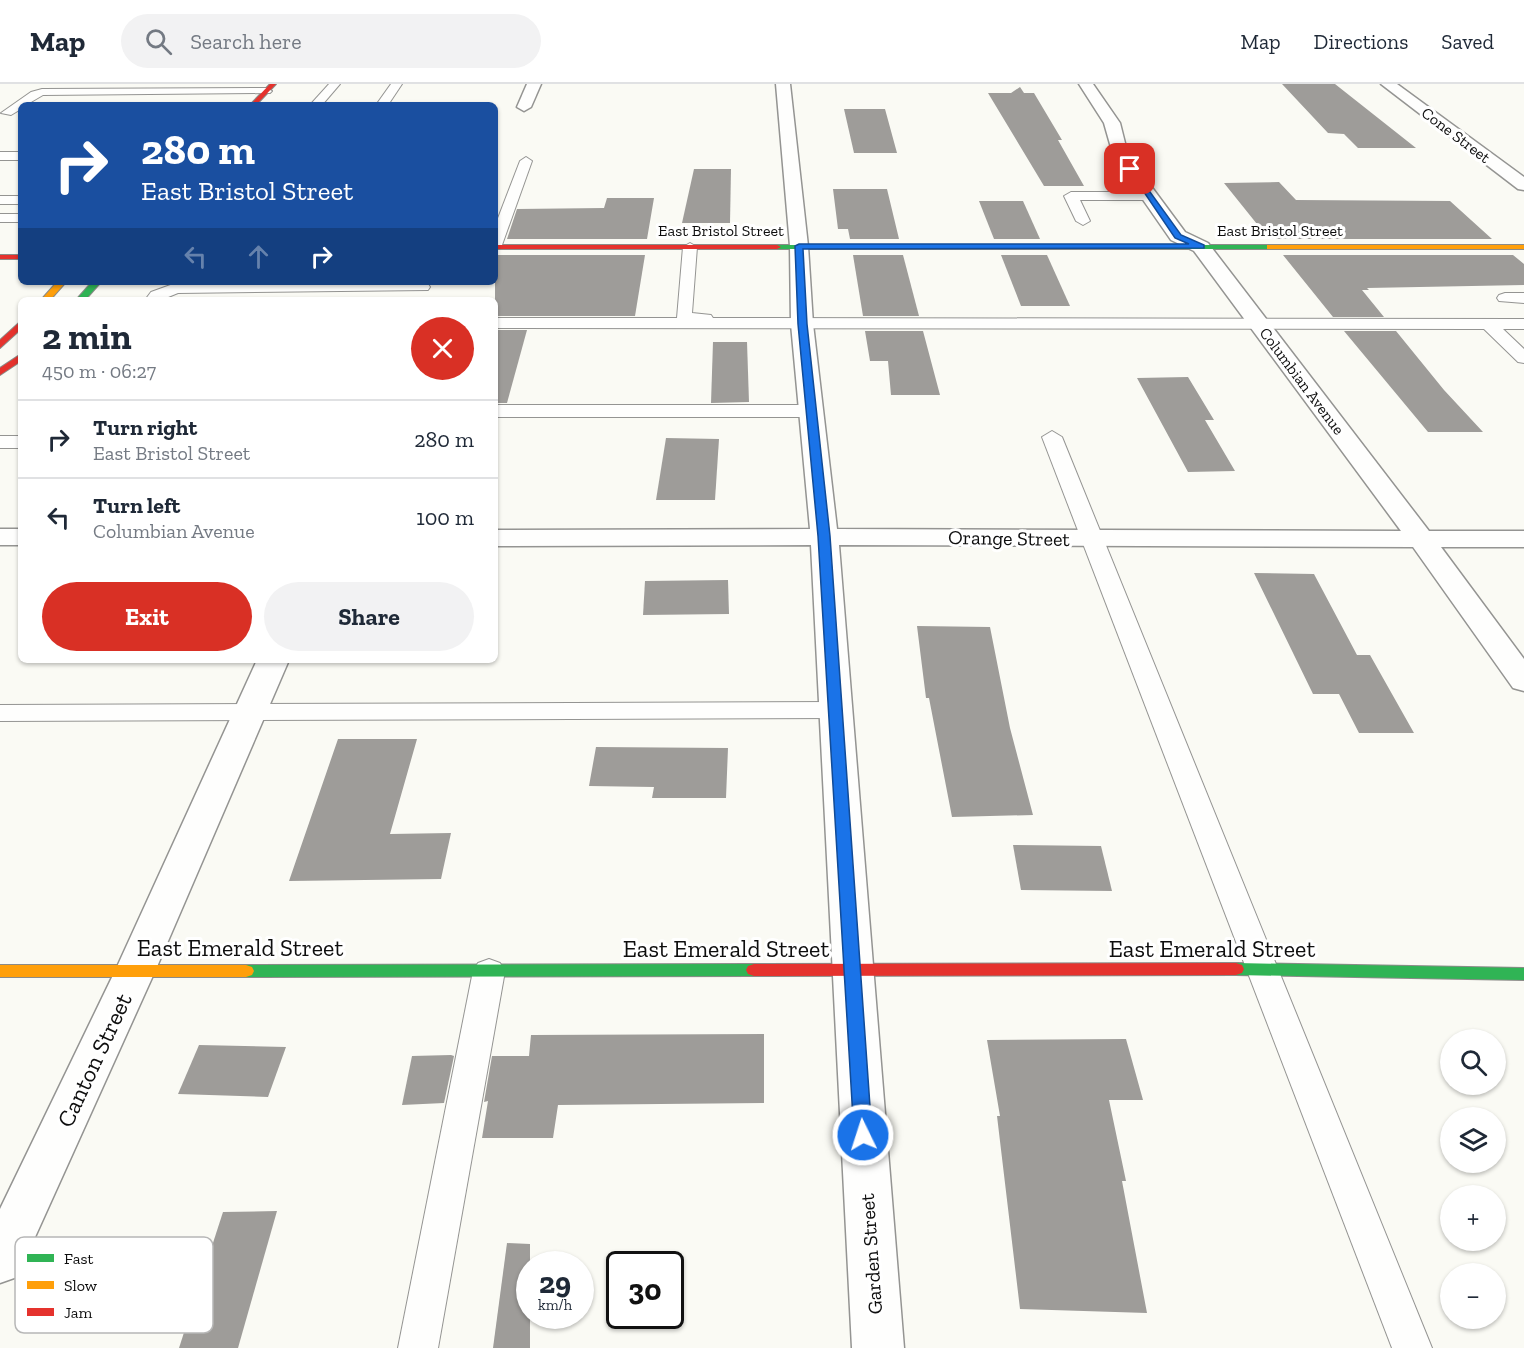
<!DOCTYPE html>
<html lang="en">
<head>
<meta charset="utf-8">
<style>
  :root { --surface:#fff; --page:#f2f2f3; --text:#1f2937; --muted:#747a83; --line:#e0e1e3; --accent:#d93025 }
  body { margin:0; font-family:"Zilla Slab",serif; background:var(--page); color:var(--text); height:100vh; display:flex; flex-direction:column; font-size:22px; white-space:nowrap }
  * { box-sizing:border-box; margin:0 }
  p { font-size:20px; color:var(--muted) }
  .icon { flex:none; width:33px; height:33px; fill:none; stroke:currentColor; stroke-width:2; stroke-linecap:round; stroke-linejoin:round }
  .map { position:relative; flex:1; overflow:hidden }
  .drawer { position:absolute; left:18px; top:213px; width:480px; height:366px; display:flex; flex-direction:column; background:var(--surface); border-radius:9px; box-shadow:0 2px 4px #0004 }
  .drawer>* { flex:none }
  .banner { position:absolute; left:18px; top:18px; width:480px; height:183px; border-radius:9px; box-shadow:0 2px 4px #0004; background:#1a4fa0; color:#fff; overflow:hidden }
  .controls { position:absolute; left:1440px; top:945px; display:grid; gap:12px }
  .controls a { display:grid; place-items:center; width:66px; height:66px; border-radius:50%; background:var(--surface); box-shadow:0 2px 4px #0004; font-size:30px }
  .speed { position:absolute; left:516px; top:1167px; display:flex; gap:12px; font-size:30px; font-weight:700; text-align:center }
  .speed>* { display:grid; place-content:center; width:78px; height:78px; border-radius:50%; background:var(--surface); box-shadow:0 2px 4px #0004; line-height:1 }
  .speed small { font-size:15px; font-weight:400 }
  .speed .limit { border:3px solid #111; border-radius:9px; background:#fff; color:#111 }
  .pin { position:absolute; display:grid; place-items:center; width:51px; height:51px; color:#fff; margin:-26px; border-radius:12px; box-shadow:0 3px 9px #0006 }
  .me { position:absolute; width:66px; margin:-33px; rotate:356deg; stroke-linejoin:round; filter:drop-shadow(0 0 4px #0008) }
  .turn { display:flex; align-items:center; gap:21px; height:126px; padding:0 24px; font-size:27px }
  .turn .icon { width:78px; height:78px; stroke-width:2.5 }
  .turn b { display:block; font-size:42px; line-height:51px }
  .lanes { display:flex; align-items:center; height:57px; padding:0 24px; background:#0003; justify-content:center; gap:30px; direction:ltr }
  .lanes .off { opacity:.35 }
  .round { display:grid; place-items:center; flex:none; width:63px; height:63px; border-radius:32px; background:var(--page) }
  .head { display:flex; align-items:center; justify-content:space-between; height:102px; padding:0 24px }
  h1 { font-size:36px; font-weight:700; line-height:45px }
  .action { display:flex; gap:12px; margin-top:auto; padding:12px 24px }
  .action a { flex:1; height:69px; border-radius:36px; background:var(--accent); color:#fff; font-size:24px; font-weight:700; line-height:69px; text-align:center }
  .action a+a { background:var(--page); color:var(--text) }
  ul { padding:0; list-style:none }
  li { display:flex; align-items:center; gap:18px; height:78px; padding:0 24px; border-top:2px solid var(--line) }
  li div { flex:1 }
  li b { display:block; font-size:22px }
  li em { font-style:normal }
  header { display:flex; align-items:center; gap:36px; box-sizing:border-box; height:84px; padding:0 30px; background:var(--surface); border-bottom:2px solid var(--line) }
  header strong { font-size:28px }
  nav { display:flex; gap:33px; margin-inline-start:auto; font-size:21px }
  .search { width:420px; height:54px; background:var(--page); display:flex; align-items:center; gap:15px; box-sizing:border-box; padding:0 21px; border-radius:33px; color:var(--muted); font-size:22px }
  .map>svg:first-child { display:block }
  .building { fill:#9e9c99 }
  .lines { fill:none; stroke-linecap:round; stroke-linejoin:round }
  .lane-casing { stroke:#949492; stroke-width:2 }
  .street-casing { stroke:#949492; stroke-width:3 }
  .fast-casing { stroke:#8b8b88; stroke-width:2 }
  .slow-casing { stroke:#8b8b88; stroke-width:2 }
  .jam-casing { stroke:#8b8b88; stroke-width:2 }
  .lane { fill:#fefefd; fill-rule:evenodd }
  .street { fill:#fefefd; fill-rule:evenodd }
  .fast { fill:#30b455; fill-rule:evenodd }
  .slow { fill:#ff9f0a; fill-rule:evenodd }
  .jam { fill:#e5322d; fill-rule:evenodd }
  .route { fill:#1a73e8; stroke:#114b97; stroke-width:1.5 }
  .labels { text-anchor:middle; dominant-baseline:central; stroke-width:6; stroke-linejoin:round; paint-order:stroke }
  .far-street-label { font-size:16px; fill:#0e0e0e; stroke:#fff }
  .street-label { font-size:20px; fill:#0e0e0e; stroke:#fff }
  .near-street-label { font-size:24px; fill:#0e0e0e; stroke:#fff }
  .key { fill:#fff; stroke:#b7b7b7; stroke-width:1.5 }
  .key-label { font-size:16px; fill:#0e0e0e }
</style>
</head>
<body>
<header>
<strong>Map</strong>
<div class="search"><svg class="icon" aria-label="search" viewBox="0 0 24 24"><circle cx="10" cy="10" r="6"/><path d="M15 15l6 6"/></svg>Search here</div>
<nav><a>Map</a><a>Directions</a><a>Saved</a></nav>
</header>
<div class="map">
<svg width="1524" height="1264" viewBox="0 0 1524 1264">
  <rect width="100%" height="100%" fill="#fafaf4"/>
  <g class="building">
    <polygon points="1282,0 1335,0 1416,64 1358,64 1344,50 1328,49"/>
    <polygon points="1020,3 1024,9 1034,9 1062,56 1058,56 1084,102 1044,102 988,9 1011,9"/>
    <polygon points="844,25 885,25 897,69 854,69"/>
    <polygon points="694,85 731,85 730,139 682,139"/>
    <polygon points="1279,98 1296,116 1450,117 1492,155 1269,155 1224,99"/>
    <polygon points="833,105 887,105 899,155 850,155 848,145 838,145"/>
    <polygon points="607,114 654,114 647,155 507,155 517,125 604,124"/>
    <polygon points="979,117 1023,117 1040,155 994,155"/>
    <polygon points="495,171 645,171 635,232 495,232"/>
    <polygon points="853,171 903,171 919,232 863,232"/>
    <polygon points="1001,171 1047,171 1070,222 1021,222"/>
    <polygon points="1283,171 1513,171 1524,180 1524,201 1367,204 1369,206 1362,206 1384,233 1333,233"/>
    <polygon points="495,246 527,246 507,319 495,319"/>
    <polygon points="865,247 923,247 940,311 891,311 888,277 870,277"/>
    <polygon points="1344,247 1396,247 1444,306 1483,348 1428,348"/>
    <polygon points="713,258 747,258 749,318 711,319"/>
    <polygon points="1188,293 1214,336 1205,336 1235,387 1188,388 1137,294"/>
    <polygon points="666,354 719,355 715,416 656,416"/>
    <polygon points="1254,489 1314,490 1357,571 1370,571 1414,649 1359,649 1339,610 1313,610"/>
    <polygon points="728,496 729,530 643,531 645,497"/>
    <polygon points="917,542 990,543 1010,644 1033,731 952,733 929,614 926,614"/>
    <polygon points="338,655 417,655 390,750 451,749 441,795 289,797"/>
    <polygon points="596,663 728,664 726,714 652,714 654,703 589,702"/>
    <polygon points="1013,761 1101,762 1112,807 1021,806"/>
    <polygon points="764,950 764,1019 558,1021 553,1054 482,1054 488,1017 484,1018 492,972 529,972 531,951"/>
    <polygon points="1126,955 1143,1016 1109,1016 1126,1097 1122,1097 1147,1229 1020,1225 997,1032 1000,1032 987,956"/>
    <polygon points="199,961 286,963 268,1013 178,1010"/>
    <polygon points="451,971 454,972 444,1019 402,1021 412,972"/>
    <polygon points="277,1127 238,1264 179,1264 223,1128"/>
    <polygon points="507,1159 530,1160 530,1264 493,1264"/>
  </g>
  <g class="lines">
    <g class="lane-casing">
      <g id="lane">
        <polygon points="329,0 340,0 322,21 310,21"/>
        <polygon points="391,0 402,0 388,21 376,21"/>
        <polygon points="266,4 272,7 270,9 43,11 26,21 21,21 21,25 11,31 1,29 31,8 42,5"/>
        <rect x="0" y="68" width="21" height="8"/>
        <polygon points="526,73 532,77 502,161 495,165 495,142 520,77"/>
        <polygon points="1071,108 1149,108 1156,112 1149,116 1080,116 1090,137 1083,141 1076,137 1064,112"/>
        <rect x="0" y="112" width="21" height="8"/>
        <rect x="0" y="130" width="21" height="8"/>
        <polygon points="690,159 697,163 692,229 711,231 713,234 1524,235 1524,245 1503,245 1524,265 1524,279 1518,278 1484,245 495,244 495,234 677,234 683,163"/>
        <polygon points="422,198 428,200 430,203 428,206 178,209 161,216 145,216 151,208 176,199"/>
        <polygon points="1505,209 1524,209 1524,219 1499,217 1497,214 1499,211"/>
        <polygon points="495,321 811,321 820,327 811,333 495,333"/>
        <polygon points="1052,347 1062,353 1432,1264 1392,1264 1042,353"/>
        <rect x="0" y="352" width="21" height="12"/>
        <polygon points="836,618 845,621 849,626 845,631 836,634 0,637 0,621"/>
        <polygon points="489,875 500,879 505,887 438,1264 398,1264 473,887 478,879"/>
      </g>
    </g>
    <g class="street-casing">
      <g id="street">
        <polygon points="527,0 541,0 531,23 524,27 517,23"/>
        <polygon points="776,0 790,0 808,162 813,240 837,445 1401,447 1194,167 1171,156 1114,74 1104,39 1079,0 1093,0 1120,39 1128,71 1185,148 1208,159 1429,447 1524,447 1524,463 1441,463 1524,575 1524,607 1513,604 1413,463 839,461 904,1264 852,1264 811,461 495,462 495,446 810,445 791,240 790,162"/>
        <polygon points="1381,0 1397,0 1524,93 1524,106 1518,105"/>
        <rect x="0" y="445" width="21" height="16"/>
        <polygon points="257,576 289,576 156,885 17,1193 0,1199 0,1125 116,885"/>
      </g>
    </g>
    <g class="fast-casing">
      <g id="fast">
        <polygon points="774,161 1270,161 1274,163 1270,165 774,165"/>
        <polygon points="92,198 101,198 85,216 76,216"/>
        <polygon points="1236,879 1524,884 1524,896 1236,891 1230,889 1228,885 1230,881"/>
        <polygon points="754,880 760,882 762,886 760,890 754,892 246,893 240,891 238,887 240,883 246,881"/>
      </g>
    </g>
    <g class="slow-casing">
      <g id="slow">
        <polygon points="1270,161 1524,161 1524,165 1267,165 1267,161"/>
        <polygon points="57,198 66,198 50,216 41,216"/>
        <polygon points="0,881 246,881 252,883 254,887 252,891 246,893 0,893"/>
      </g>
    </g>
    <g class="jam-casing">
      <g id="jam">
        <polygon points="270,0 276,0 256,21 250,21"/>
        <polygon points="495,161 777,161 781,163 777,165 495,165"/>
        <rect x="0" y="171" width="21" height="4"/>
        <polygon points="21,237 21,245 0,264 0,256"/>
        <polygon points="21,270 21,277 0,291 0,284"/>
        <polygon points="1236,879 1242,881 1244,885 1242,889 1236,891 754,892 748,890 746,886 748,882 754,880"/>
      </g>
    </g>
    <use href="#lane" class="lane"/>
    <use href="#street" class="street"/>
    <use href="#fast" class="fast"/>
    <use href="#slow" class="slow"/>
    <use href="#jam" class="jam"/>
  </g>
  <polygon class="route" points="1127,83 1132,83 1181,151 1204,161 1204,164 803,165 807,240 830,452 872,1051 870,1057 863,1059 856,1057 854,1051 818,452 798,240 795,162 799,160 1189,160 1175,154"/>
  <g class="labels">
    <g class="far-street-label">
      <text transform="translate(1456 51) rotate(37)">Cone Street</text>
      <text x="721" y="146">East Bristol Street</text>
      <text x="1280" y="146">East Bristol Street</text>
      <text transform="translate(1302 297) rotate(53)">Columbian Avenue</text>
    </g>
    <g class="street-label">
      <text transform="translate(1009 454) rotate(1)">Orange Street</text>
      <text transform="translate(871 1170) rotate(-94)">Garden Street</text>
    </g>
    <g class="near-street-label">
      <text x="240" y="863">East Emerald Street</text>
      <text x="726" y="864">East Emerald Street</text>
      <text x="1212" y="864">East Emerald Street</text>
      <text transform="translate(94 976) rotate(-65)">Canton Street</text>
    </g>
  </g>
  <rect x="15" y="1153" width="198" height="96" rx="9" class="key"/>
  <rect x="27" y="1170" width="27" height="8" fill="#30b455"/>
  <rect x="27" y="1197" width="27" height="8" fill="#ff9f0a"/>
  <rect x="27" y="1224" width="27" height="8" fill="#e5322d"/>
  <g class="key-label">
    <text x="64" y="1180">Fast</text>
    <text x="64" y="1207">Slow</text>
    <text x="64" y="1234">Jam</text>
  </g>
</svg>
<div class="controls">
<a><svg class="icon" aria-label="search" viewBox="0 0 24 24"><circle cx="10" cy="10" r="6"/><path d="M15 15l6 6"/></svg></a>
<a><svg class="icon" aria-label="layers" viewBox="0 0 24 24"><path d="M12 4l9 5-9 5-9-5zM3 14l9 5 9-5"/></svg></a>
<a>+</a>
<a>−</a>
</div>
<div class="speed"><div>29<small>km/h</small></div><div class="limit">30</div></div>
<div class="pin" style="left:1130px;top:85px;background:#d93025"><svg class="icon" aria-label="arrive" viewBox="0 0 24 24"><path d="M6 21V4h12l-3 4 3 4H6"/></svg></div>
<svg class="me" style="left:863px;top:1051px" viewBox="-20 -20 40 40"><circle r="17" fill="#1a73e8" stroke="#fff" stroke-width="3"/><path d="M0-11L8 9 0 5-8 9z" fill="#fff"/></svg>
<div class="banner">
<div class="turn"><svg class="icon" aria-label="right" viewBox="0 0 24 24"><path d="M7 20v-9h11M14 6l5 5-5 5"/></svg><div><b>280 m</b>East Bristol Street</div></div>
<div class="lanes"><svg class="icon off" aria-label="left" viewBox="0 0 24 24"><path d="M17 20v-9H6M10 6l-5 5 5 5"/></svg><svg class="icon off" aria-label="ahead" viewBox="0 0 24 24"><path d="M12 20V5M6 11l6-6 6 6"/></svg><svg class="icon" aria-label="right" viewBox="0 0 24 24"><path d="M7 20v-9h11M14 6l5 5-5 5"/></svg></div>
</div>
<section class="drawer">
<div class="head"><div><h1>2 min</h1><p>450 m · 06:27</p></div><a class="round" style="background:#d93025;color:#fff"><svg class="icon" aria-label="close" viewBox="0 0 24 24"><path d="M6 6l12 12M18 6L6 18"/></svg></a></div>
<ul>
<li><svg class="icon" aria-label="right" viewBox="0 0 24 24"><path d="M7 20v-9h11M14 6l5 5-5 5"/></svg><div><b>Turn right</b><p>East Bristol Street</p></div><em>280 m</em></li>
<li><svg class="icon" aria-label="left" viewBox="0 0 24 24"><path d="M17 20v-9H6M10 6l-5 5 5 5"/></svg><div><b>Turn left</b><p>Columbian Avenue</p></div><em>100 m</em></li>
</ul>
<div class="action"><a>Exit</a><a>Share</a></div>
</section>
</div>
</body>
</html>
